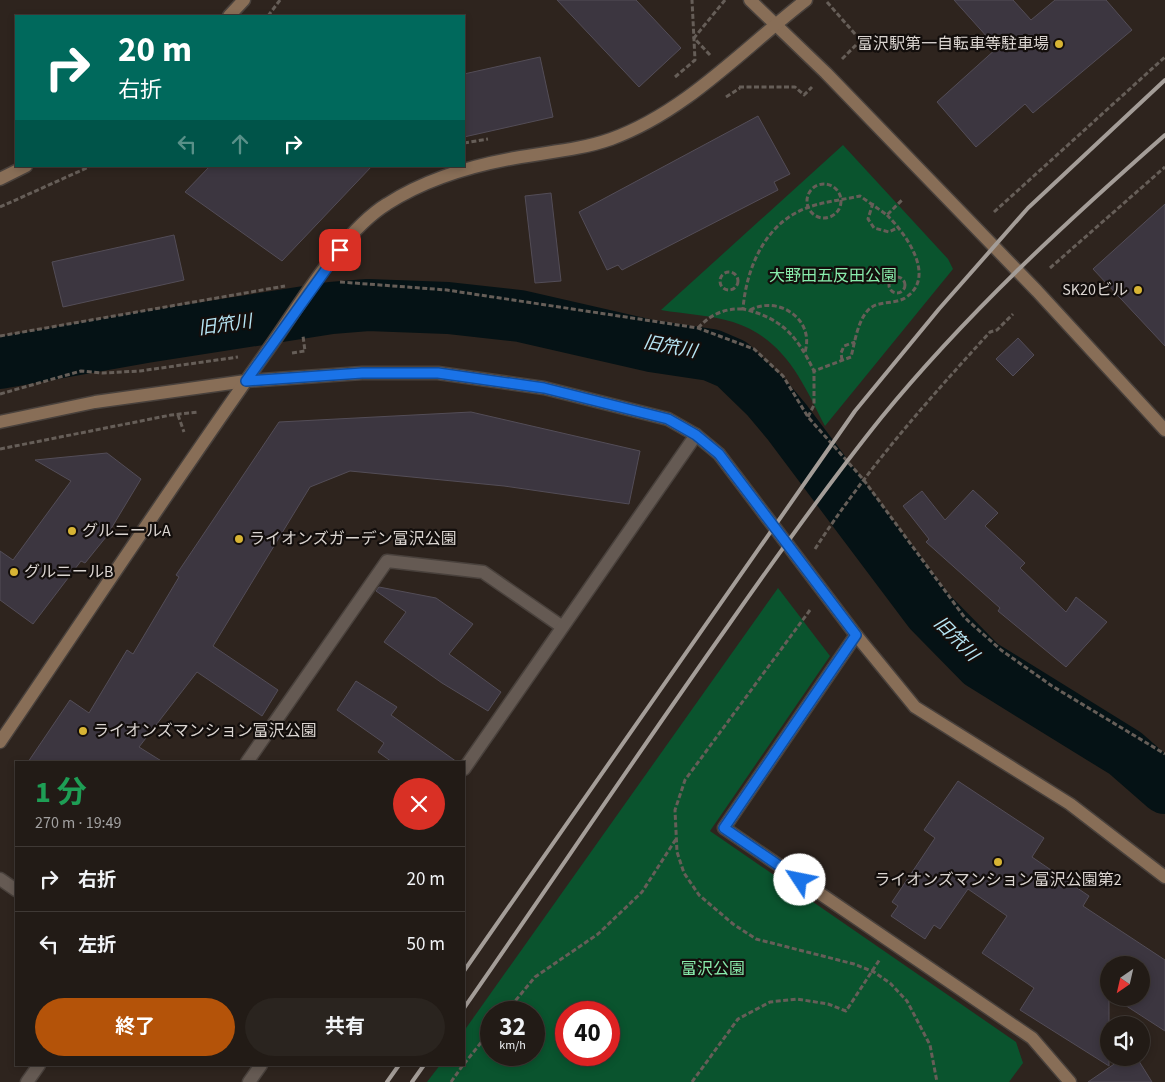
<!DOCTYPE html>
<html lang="ja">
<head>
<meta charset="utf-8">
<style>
  :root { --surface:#221b16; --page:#2a241f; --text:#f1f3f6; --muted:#a2a1a1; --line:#3f3935; --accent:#b45309 }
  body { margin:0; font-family:"Source Sans 3","Noto Sans JP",sans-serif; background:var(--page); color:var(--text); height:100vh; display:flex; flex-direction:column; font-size:19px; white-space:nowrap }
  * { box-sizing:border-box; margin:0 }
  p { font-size:16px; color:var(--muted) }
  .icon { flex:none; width:28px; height:28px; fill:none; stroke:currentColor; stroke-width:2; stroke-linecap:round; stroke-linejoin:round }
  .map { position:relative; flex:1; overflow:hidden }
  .drawer { position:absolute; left:15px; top:761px; width:450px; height:305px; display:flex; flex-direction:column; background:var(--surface); border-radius:0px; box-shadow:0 2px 8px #0003,0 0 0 1px var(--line) }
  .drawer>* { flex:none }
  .top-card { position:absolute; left:15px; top:15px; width:450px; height:152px; border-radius:0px; box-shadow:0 2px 8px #0003,0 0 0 1px var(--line); background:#00695c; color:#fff; overflow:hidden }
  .needle { width:32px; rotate:214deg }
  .controls { position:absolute; left:1100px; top:956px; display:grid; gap:10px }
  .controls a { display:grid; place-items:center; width:50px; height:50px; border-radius:50%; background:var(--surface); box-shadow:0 2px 8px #0003,0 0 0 1px var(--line); font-size:25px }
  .speed { position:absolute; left:480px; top:1001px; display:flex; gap:10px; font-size:25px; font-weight:700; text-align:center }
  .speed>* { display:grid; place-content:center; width:65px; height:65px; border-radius:50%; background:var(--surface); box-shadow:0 2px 8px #0003,0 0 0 1px var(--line); line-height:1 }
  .speed small { font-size:12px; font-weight:400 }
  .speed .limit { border:8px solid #d22; background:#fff; color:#111 }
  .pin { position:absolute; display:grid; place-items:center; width:42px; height:42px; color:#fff; margin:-21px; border-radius:10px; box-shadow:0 2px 8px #0006 }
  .me { position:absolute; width:55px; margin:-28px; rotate:304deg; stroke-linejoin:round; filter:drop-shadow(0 0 4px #0008) }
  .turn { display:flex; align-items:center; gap:18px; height:105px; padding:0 20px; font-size:22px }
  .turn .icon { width:65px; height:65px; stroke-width:2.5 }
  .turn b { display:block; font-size:35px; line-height:42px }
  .lanes { display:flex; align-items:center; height:48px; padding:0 20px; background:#0003; justify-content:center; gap:25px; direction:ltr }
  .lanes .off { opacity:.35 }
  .round { display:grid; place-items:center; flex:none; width:52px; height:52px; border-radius:26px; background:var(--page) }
  .summary { display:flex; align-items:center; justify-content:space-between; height:85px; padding:0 20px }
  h1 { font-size:30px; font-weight:700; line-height:38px; color:#1e9e55 }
  .cta { display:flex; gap:10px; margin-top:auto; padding:10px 20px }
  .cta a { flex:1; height:58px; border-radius:30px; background:var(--accent); color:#fff; font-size:20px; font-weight:700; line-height:58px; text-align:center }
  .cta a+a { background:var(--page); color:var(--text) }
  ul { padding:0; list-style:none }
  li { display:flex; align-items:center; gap:15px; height:65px; padding:0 20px; border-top:1px solid var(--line) }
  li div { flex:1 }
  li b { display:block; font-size:19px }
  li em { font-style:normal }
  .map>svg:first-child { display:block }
  .green { fill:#0a542e; fill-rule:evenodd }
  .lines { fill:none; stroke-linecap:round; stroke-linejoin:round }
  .river { stroke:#051215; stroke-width:52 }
  .building { fill:#3c3640; stroke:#534d57 }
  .street-casing { stroke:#49413c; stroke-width:15 }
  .secondary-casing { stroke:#49413c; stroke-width:15 }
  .path { stroke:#665e58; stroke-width:3; stroke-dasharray:5 2.5; stroke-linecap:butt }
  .street { stroke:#655a53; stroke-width:12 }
  .secondary { stroke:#886e57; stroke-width:12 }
  .rail { stroke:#a49d98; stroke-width:4 }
  .route-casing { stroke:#114b97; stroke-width:12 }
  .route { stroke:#1a73e8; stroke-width:9 }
  .poi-dot { fill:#d7b434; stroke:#130e0c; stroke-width:2 }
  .labels { text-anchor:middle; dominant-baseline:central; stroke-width:4.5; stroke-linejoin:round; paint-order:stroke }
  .poi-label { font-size:16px; fill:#dbd5d1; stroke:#130e0c; text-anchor:start }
  .park-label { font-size:16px; fill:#89ecac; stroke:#130e0c }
  .water-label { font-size:18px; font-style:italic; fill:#b7e6f5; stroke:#130e0c }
</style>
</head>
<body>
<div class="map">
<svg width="1165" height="1082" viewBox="0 0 1165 1082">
  <rect width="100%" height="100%" fill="#2e241e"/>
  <g class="green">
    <path d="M843,145L948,259L953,269L825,426C802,381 785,339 733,322C711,315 684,314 661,310Z"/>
    <path d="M778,588L830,656L710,831L1016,1042L1023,1063L1009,1082H427L440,1065H464V1031ZM491,1012H534V1055H491ZM566,1012H609V1055H566Z"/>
  </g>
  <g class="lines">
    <polyline class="river" points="0,363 146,337 331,308 368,305 448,308 520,316 651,346 711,355 732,364 766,397 787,422 929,611 981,664 1125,753 1165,788"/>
  </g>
  <g class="building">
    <polygon points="557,0 636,0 681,48 639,87"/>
    <polygon points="954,0 1013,0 1031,20 1055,0 1106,0 1132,30 1033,113 1025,104 976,147 937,102 997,48"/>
    <polygon points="540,57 553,117 464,137 464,74"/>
    <polygon points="758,116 790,174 774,182 778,190 622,270 618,265 607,270 579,212"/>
    <polygon points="210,166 372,166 282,261 185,192"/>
    <polygon points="551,193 561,281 535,283 525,196"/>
    <polygon points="1165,204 1165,346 1093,269"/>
    <polygon points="174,235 184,280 63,307 52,262"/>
    <polygon points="1018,338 1034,355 1013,376 996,359"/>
    <polygon points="471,412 640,451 629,504 504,486 350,471 310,487 213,646 278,690 262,716 197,672 139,747 163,762 28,762 70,700 89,713 127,650 133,654 179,577 176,575 279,422"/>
    <polygon points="107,453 141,479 106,537 85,563 81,561 33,624 0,600 0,551 13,560 71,481 35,460"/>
    <polygon points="973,490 998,513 985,526 1025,563 1020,568 1066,612 1076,597 1107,622 1066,667 998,611 1000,608 926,542 929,539 903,506 922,491 945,520"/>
    <polygon points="379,587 436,598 473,624 449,654 501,692 488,711 442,683 384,642 406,612 376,591"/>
    <polygon points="356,681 397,707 391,715 457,762 392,762 378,752 384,743 337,710"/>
    <polygon points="958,781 1044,838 1032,857 1089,896 1083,906 1165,960 1165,1031 1114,998 1141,998 1141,965 1109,965 1109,1066 1020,1010 1034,988 982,953 1007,916 968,889 940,929 934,925 925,939 891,916 898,906 892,902 935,838 924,830"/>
    <polygon points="1123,1058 1137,1058 1152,1082 1088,1082"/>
  </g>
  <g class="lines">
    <g class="street-casing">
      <g id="street">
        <polyline points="247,762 387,561 483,572 561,626"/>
        <polyline points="464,769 696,435"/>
        <polyline points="0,879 16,890"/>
        <polyline points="27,1082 39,1065"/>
        <polyline points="249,1082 261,1065"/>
      </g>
    </g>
    <g class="secondary-casing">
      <g id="secondary">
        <polyline points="750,0 826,73 1037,291 1165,430"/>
        <polyline points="229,16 244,0"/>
        <polyline points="0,179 26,166"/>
        <polyline points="0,422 95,402 246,381 362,373 438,373 544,388 668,419 696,435 719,454 856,635 915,707 1070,804 1165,877"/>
        <polyline points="856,635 724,828 1032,1038 1070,1082"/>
        <path d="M0,742C88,613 174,482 265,354C297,310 341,232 387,204C426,179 470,166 515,158C547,152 580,150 611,139C686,112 744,48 806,0"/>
      </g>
    </g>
    <g class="path">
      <polyline points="827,2 856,35"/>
      <polyline points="268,16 280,0"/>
      <polyline points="710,55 694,38 725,0"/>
      <polyline points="842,59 856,45"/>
      <polyline points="675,77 695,60 692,0"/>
      <polyline points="739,87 795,87 804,95 812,87"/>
      <polyline points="726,97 740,88"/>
      <polyline points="464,143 488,139"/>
      <circle cx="824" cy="201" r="17"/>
      <polyline points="873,203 868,219 874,228 889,232 899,227"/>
      <polyline points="0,207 91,166"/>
      <polyline points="994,212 1165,57"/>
      <path d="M887,215C905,233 938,277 905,298C895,304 881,301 872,307C858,316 855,342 851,357L814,371C797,336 782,318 743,309C746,270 764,225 804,209C820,202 842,200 860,196L887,215L903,199"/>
      <polyline points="1050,268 1165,167"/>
      <circle cx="729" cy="281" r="9"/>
      <circle cx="897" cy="285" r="8"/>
      <polyline points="340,282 447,290 698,328 754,349 783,376 808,417 863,479 965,618 1001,650 1052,686 1165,754"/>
      <path d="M750,310C778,295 815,319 805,352"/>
      <path d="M698,328C710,315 724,308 743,309"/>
      <polyline points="0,336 285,286"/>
      <polyline points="292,353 305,351 303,336"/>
      <polyline points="842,360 841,353 844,346 855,342"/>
      <polyline points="0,394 81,371 103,373 140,371 238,357"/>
      <polyline points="178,415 184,432"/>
      <polyline points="808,417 814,405 814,371"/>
      <polyline points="0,449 171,415 199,412"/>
      <path d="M815,549C866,470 927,401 990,332L997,330L1013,314"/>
      <polyline points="810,610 685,780 675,810 677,852 684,873 699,895 733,924 756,939 854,964 874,972 890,983 907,1001 930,1045 937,1082"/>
      <polyline points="506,1012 535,977 598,934 642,892 676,839"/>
      <polyline points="464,1064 491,1030"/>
      <polyline points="451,1082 463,1065"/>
      <polyline points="692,1082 738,1019 770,1002 797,999 828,1004 846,1011 880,959"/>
    </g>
    <use href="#street" class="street"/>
    <use href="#secondary" class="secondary"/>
    <g class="rail">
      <polyline points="464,971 855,411 939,309 1028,208 1165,80"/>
      <path d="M464,1008C553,880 640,750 730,623C779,553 828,484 881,418C966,314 1065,223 1165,135"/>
      <polyline points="387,1082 399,1065"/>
      <polyline points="412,1082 424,1065"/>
    </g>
  </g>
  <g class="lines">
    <g class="route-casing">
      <polyline id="route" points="340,250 246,381 362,373 438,373 544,388 668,419 696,435 719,454 856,635 724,828 800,880"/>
    </g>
    <use href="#route" class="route"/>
  </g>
  <g class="poi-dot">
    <circle cx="1059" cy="44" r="5"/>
    <circle cx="1138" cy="290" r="5"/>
    <circle cx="72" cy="531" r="5"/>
    <circle cx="239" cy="539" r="5"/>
    <circle cx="14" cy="572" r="5"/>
    <circle cx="83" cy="731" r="5"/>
    <circle cx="998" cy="862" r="5"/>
  </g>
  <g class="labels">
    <g class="poi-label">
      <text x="1049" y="44" text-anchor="end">富沢駅第一自転車等駐車場</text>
      <text x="1128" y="290" text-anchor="end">SK20ビル</text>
      <text x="82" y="531">グルニールA</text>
      <text x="249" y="539">ライオンズガーデン富沢公園</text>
      <text x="24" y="572">グルニールB</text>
      <text x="93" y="731">ライオンズマンション富沢公園</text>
      <text x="998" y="880" text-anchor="middle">ライオンズマンション富沢公園第2</text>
    </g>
    <g class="park-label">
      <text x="833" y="276">大野田五反田公園</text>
      <text x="713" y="969">富沢公園</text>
    </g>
    <g class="water-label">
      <text transform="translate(225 325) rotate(-8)">旧笊川</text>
      <text transform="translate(670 347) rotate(11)">旧笊川</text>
      <text transform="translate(956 639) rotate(45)">旧笊川</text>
    </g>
  </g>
</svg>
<div class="controls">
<a><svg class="needle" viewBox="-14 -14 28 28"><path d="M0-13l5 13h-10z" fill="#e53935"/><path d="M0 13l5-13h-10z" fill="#a2a1a1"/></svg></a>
<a><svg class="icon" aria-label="sound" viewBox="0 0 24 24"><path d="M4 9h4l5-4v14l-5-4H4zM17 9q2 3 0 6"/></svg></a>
</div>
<div class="speed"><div>32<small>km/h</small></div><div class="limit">40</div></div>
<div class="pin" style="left:340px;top:250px;background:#d93025"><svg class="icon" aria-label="arrive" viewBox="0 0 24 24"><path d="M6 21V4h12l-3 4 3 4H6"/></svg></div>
<svg class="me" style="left:800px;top:880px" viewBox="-20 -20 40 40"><circle r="19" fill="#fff"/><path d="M0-13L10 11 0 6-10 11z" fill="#1a73e8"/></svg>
<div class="top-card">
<div class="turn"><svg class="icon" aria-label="right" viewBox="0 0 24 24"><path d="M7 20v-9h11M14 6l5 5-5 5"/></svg><div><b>20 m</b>右折</div></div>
<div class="lanes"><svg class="icon off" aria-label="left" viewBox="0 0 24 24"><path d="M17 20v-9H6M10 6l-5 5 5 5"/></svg><svg class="icon off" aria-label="ahead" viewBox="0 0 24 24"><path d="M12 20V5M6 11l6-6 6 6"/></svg><svg class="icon" aria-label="right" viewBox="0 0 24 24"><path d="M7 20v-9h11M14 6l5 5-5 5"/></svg></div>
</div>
<section class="drawer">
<div class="summary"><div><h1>1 分</h1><p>270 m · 19:49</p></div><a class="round" style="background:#d93025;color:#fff"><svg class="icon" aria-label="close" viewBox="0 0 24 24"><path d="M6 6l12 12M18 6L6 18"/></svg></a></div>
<ul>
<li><svg class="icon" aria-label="right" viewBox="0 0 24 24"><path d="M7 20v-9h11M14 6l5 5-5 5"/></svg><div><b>右折</b></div><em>20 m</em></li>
<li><svg class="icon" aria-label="left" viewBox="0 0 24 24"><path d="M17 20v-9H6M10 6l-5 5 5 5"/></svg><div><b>左折</b></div><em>50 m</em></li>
</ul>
<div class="cta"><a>終了</a><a>共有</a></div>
</section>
</div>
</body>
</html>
